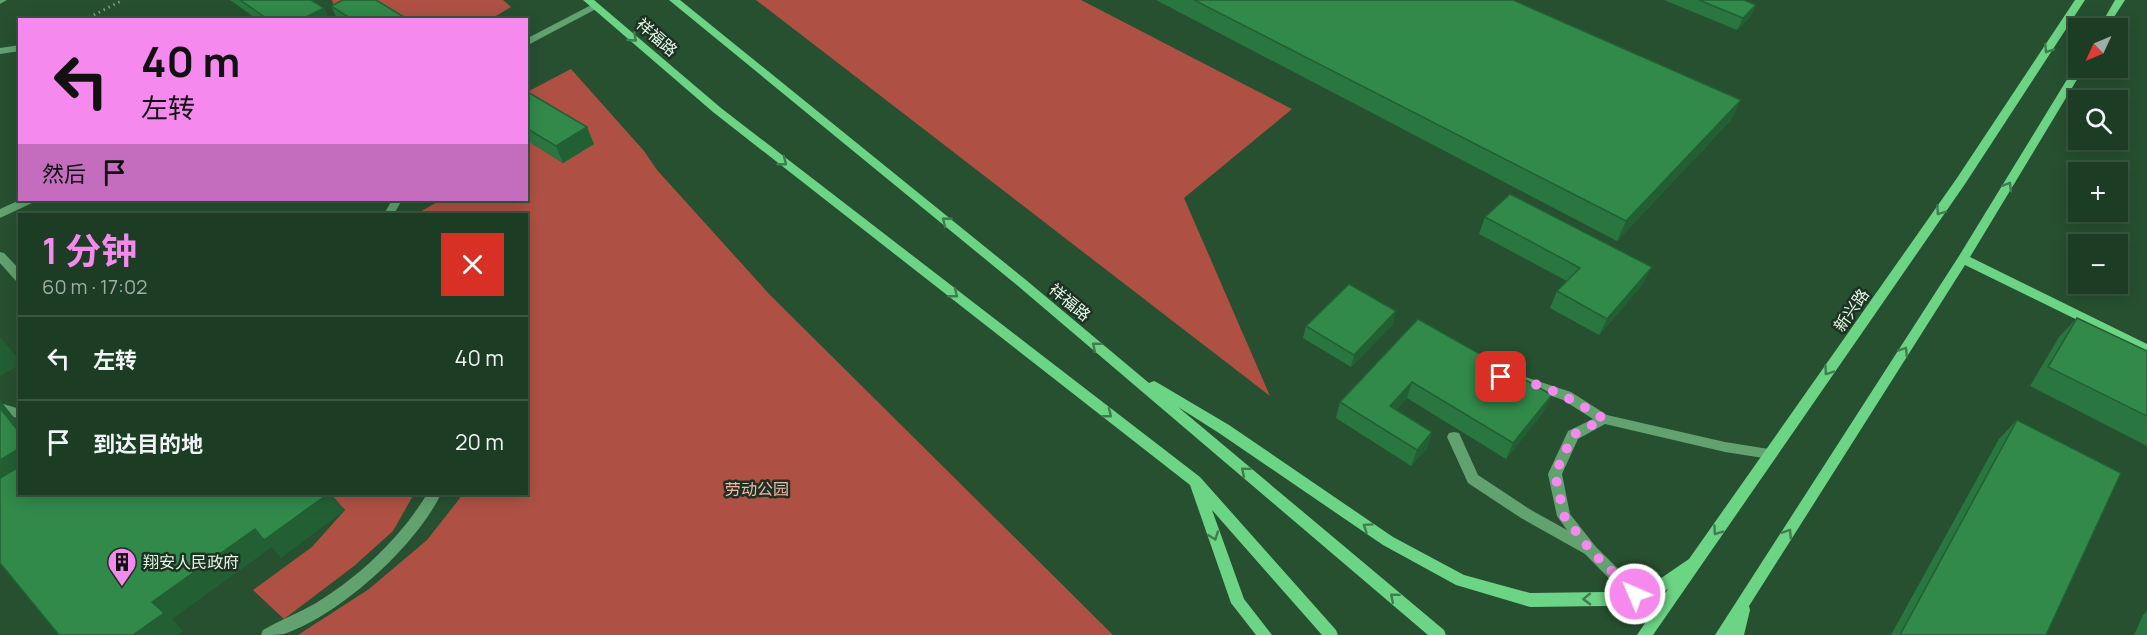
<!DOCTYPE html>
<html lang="zh">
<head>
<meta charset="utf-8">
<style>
  :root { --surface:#1c3c24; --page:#25432c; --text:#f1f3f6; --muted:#a0ada6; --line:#3a5641; --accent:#f589ee }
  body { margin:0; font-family:Manrope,"Noto Sans SC",sans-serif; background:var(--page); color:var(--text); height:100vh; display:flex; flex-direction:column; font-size:22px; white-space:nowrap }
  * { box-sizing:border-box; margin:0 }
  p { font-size:20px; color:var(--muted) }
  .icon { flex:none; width:33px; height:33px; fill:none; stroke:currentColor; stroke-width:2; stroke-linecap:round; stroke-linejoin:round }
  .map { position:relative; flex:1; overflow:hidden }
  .details { position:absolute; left:18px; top:213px; width:510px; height:282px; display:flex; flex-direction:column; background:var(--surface); border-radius:0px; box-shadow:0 3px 15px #0003,0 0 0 2px var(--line) }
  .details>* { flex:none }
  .guide { position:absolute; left:18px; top:18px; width:510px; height:183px; border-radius:0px; box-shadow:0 3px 15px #0003,0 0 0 2px var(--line); background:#f589ee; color:#111; overflow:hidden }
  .needle { width:39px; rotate:226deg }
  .fabs { position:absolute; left:2068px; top:18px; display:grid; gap:12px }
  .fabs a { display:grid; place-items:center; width:60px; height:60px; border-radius:0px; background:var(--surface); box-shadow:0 3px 15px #0003,0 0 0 2px var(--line); font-size:30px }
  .pin { position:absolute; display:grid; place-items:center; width:51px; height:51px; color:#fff; margin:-26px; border-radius:12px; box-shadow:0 3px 9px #0006 }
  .me { position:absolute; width:66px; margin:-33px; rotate:315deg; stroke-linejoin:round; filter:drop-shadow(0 0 4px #0008) }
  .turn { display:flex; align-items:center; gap:21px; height:126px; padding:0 24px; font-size:27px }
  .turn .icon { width:78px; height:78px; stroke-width:2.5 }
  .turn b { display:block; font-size:42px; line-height:51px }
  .then { display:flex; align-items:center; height:57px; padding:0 24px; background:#0003; gap:12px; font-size:22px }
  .round { display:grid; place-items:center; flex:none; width:63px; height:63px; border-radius:0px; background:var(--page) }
  .head { display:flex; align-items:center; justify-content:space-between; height:102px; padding:0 24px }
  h1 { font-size:36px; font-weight:700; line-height:45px; color:var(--accent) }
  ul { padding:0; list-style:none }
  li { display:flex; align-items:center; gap:18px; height:84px; padding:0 24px; border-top:2px solid var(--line) }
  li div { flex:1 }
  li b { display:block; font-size:22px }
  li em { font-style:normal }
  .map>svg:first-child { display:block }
  .green { fill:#ae5144 }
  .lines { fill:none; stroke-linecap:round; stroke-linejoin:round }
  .path { stroke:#7a9c81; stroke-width:3; stroke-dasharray:1.5 4; stroke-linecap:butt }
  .lane { fill:#62a170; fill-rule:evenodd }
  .street { fill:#62a170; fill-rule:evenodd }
  .secondary { fill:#6cd585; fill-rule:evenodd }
  .wall { fill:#2a7640 }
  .shaded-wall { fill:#226034 }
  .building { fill:#31894a; stroke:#226034; stroke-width:1.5 }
  .oneway { stroke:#417b4f }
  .route { stroke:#f589ee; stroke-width:10; stroke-dasharray:0 18 }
  .labels { text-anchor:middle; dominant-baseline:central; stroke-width:5; stroke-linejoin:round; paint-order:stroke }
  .street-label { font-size:16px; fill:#e3fae6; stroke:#1e3122 }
  .park-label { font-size:16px; fill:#f6b6ab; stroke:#1e3122 }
  .poi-label { font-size:16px; fill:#e3fae6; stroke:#1e3122; text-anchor:start }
</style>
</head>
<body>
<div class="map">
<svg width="2147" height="635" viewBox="0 0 2147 635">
  <rect width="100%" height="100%" fill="#265030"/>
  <g class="green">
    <polygon points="332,0 503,0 511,7 491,19 389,20 334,7"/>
    <polygon points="756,0 1081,0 1292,109 1184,198 1270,396"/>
    <polygon points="571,69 644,151 657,170 770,295 1113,635 298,635 369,589 427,540 460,498 461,494 526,494 526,214 416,214 441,200 526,200 527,140 563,163 593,144 527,92"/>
    <polygon points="328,494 414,494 393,531 354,566 284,619 253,590 312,547 345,510"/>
  </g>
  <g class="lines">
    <polyline class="path" points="84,20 123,0"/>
    <g class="lane">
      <polygon points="595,3 598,4 598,8 526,46 526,39"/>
      <polygon points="20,45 20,51 0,54 0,48"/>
      <polygon points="20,200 33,200 32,203 0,218 0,209"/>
      <polygon points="392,200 402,200 394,214 384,214"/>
      <polygon points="0,252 4,253 20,270 20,282 16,281 0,263"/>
      <polygon points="1516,374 1571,392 1607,415 1725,442 1775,450 1777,454 1775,458 1770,459 1725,452 1605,424 1578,439 1562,474 1570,514 1596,547 1662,612 1664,617 1662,622 1657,624 1652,622 1585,554 1521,518 1468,483 1447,437 1449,433 1454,432 1459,433 1478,475 1531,510 1567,530 1557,516 1548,474 1568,431 1593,419 1563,400 1512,382 1510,379 1512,376"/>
      <polygon points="0,403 20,409 20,419 0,413"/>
      <path d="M427,494H441C415,547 340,615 284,634C277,635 268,635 261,635L263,630C280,620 299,613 316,603C359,577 401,537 427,494Z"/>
    </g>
    <polygon class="street" points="0,0 7,0 0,4"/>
    <g class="secondary">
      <polygon points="583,0 594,0 721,108 1200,477 1336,630 1338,635 1322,635 1212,510 1244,599 1272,635 1256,635 1231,603 1190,485 713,112"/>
      <polygon points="669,0 680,0 1026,280 1149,383 1154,381 1158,383 1229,425 1393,537 1464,575 1530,593 1605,592 1651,585 1689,559 1957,178 2075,0 2085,0 1965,184 1653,635 1637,635 1668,589 1654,597 1605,606 1530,607 1456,585 1383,545 1219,433 1178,407 1444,630 1446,635 1428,635 1018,286"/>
      <polygon points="2115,0 2125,0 2107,28 2099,28"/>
      <polygon points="2079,65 2079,68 2084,68 1970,257 2147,344 2147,354 1965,265 1749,606 1750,610 1744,635 1715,635 1959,256 2074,68"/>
    </g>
  </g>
  <g class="wall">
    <polygon points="230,0 311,0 330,20 258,20"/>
    <polygon points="1156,0 1513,0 1731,120 1617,241"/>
    <polygon points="1664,0 1744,0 1756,5 1750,17 1737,30"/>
    <polygon points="331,6 409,20 338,20"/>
    <polygon points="526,91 587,127 594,144 563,163 526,140"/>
    <polygon points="1485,217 1643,284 1599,335 1550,308 1557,291 1567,281 1479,234"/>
    <polygon points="2077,318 2147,351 2147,446 2030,386 2059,337"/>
    <polygon points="1418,319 1544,411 1506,459 1407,398 1396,410 1432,432 1427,448 1411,466 1336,418 1340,402"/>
    <polygon points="1393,324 1351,367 1303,338 1306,326"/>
    <polygon points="2017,420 2046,635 1891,635 1999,439"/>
    <polygon points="2147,611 2147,635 2134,635 2143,615"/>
  </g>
  <g class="shaded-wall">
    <polygon points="1756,5 1750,17 1737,30 1743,18"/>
    <polygon points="324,8 330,20 300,20"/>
    <polygon points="1741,100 1731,120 1617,241 1626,221"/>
    <polygon points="587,127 594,144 563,163 556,146"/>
    <polygon points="1652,267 1643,284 1599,335 1607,319"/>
    <polygon points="1396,311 1393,324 1351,367 1354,355"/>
    <polygon points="0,337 20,361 20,365 0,376"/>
    <polygon points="1412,382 1407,398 1385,422 1390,406"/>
    <polygon points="1552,395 1544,411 1506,459 1513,443"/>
    <polygon points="0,400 20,425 20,433 0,408"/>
    <polygon points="1432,432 1427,448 1411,466 1417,450"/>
    <polygon points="20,448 20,479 0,491 0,460"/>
    <polygon points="328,494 331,494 345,510 281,558 272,547 172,619 183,631 177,635 133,635 152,602 255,529"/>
  </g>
  <g class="building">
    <polygon points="240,0 311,0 324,8 300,20 269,20"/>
    <polygon points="343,0 376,0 409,20 353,20 331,6"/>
    <polygon points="1194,0 1513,0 1741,100 1626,221"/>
    <polygon points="1699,0 1744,0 1756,5 1743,18"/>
    <polygon points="526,91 587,127 556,146 526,128"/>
    <polygon points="1510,194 1652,267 1607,319 1557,291 1580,268 1485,217"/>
    <polygon points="1349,284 1396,311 1354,355 1306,326"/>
    <polygon points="2077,318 2147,351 2147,416 2048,367"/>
    <polygon points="1418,319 1552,395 1513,443 1412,382 1390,406 1432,432 1417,450 1340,402"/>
    <polygon points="0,408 20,433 20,448 0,460"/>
    <polygon points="2017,420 2121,473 2046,635 1900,635"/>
    <polygon points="20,466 20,494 328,494 264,540 255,529 152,602 164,613 133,635 59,635 0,563 0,478"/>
  </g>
  <defs><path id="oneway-chevron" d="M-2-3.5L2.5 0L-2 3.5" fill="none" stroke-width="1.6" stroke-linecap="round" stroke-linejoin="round" transform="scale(1.5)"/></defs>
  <g class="oneway">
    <use href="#oneway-chevron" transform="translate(633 38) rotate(41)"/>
    <use href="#oneway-chevron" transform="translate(2048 49) rotate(123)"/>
    <use href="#oneway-chevron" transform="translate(783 162) rotate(38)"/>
    <use href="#oneway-chevron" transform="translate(2008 186) rotate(-59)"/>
    <use href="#oneway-chevron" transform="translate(1940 211) rotate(125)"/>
    <use href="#oneway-chevron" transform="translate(946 221) rotate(-141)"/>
    <use href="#oneway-chevron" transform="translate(954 294) rotate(38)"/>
    <use href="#oneway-chevron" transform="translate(1096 346) rotate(-140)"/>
    <use href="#oneway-chevron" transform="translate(1904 351) rotate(-57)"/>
    <use href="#oneway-chevron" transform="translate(1828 371) rotate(125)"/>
    <use href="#oneway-chevron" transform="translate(1108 414) rotate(38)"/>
    <use href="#oneway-chevron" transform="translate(1245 471) rotate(-140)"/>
    <use href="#oneway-chevron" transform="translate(1367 527) rotate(-146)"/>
    <use href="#oneway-chevron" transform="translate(1717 531) rotate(125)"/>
    <use href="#oneway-chevron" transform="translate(1788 533) rotate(-57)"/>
    <use href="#oneway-chevron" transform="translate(1214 536) rotate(70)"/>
    <use href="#oneway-chevron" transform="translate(1394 597) rotate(-140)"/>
    <use href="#oneway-chevron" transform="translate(1587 599) rotate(179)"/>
  </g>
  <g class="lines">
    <path class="route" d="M1501,377C1540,381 1572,399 1604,419L1573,435L1555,474L1564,516L1591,551L1635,594"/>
  </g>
  <defs>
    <g id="building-pin" transform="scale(1.5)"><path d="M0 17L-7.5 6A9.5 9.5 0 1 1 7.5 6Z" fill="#f589ee" stroke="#1e3122"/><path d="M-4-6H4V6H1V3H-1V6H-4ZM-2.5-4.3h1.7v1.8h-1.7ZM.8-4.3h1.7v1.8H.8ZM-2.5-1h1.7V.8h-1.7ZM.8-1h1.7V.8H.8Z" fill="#111"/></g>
  </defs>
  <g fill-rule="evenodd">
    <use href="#building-pin" x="122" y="562"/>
  </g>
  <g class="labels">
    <g class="street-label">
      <text transform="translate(657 37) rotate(41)">祥福路</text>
      <text transform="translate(1070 302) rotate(40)">祥福路</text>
      <text transform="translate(1851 310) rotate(-55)">新兴路</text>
    </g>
    <g class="park-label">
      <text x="757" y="489">劳动公园</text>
    </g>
    <g class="poi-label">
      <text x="143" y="562">翔安人民政府</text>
    </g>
  </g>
</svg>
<div class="fabs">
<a><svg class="needle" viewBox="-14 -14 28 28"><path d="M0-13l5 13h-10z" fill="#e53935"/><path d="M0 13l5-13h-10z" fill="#a0ada6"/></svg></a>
<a><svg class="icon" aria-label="search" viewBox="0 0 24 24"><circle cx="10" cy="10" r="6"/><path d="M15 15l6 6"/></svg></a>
<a>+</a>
<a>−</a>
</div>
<div class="pin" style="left:1501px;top:377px;background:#d93025"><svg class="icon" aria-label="arrive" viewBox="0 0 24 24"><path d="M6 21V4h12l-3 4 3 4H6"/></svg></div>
<svg class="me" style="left:1635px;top:594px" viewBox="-20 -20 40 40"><circle r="17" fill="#f589ee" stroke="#fff" stroke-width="3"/><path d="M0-11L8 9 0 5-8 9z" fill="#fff"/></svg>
<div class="guide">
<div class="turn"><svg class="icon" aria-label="left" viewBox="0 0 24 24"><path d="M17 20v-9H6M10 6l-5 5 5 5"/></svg><div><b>40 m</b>左转</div></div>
<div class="then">然后<svg class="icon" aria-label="arrive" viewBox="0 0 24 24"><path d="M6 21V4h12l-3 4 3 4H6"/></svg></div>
</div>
<section class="details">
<div class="head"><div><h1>1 分钟</h1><p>60 m · 17:02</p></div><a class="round" style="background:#d93025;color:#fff"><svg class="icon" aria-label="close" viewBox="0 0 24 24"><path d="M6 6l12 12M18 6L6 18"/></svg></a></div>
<ul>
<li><svg class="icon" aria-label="left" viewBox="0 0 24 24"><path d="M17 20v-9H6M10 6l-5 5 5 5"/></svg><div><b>左转</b></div><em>40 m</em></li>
<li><svg class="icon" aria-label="arrive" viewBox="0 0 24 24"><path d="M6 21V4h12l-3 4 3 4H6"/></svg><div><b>到达目的地</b></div><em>20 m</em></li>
</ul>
</section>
</div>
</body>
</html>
